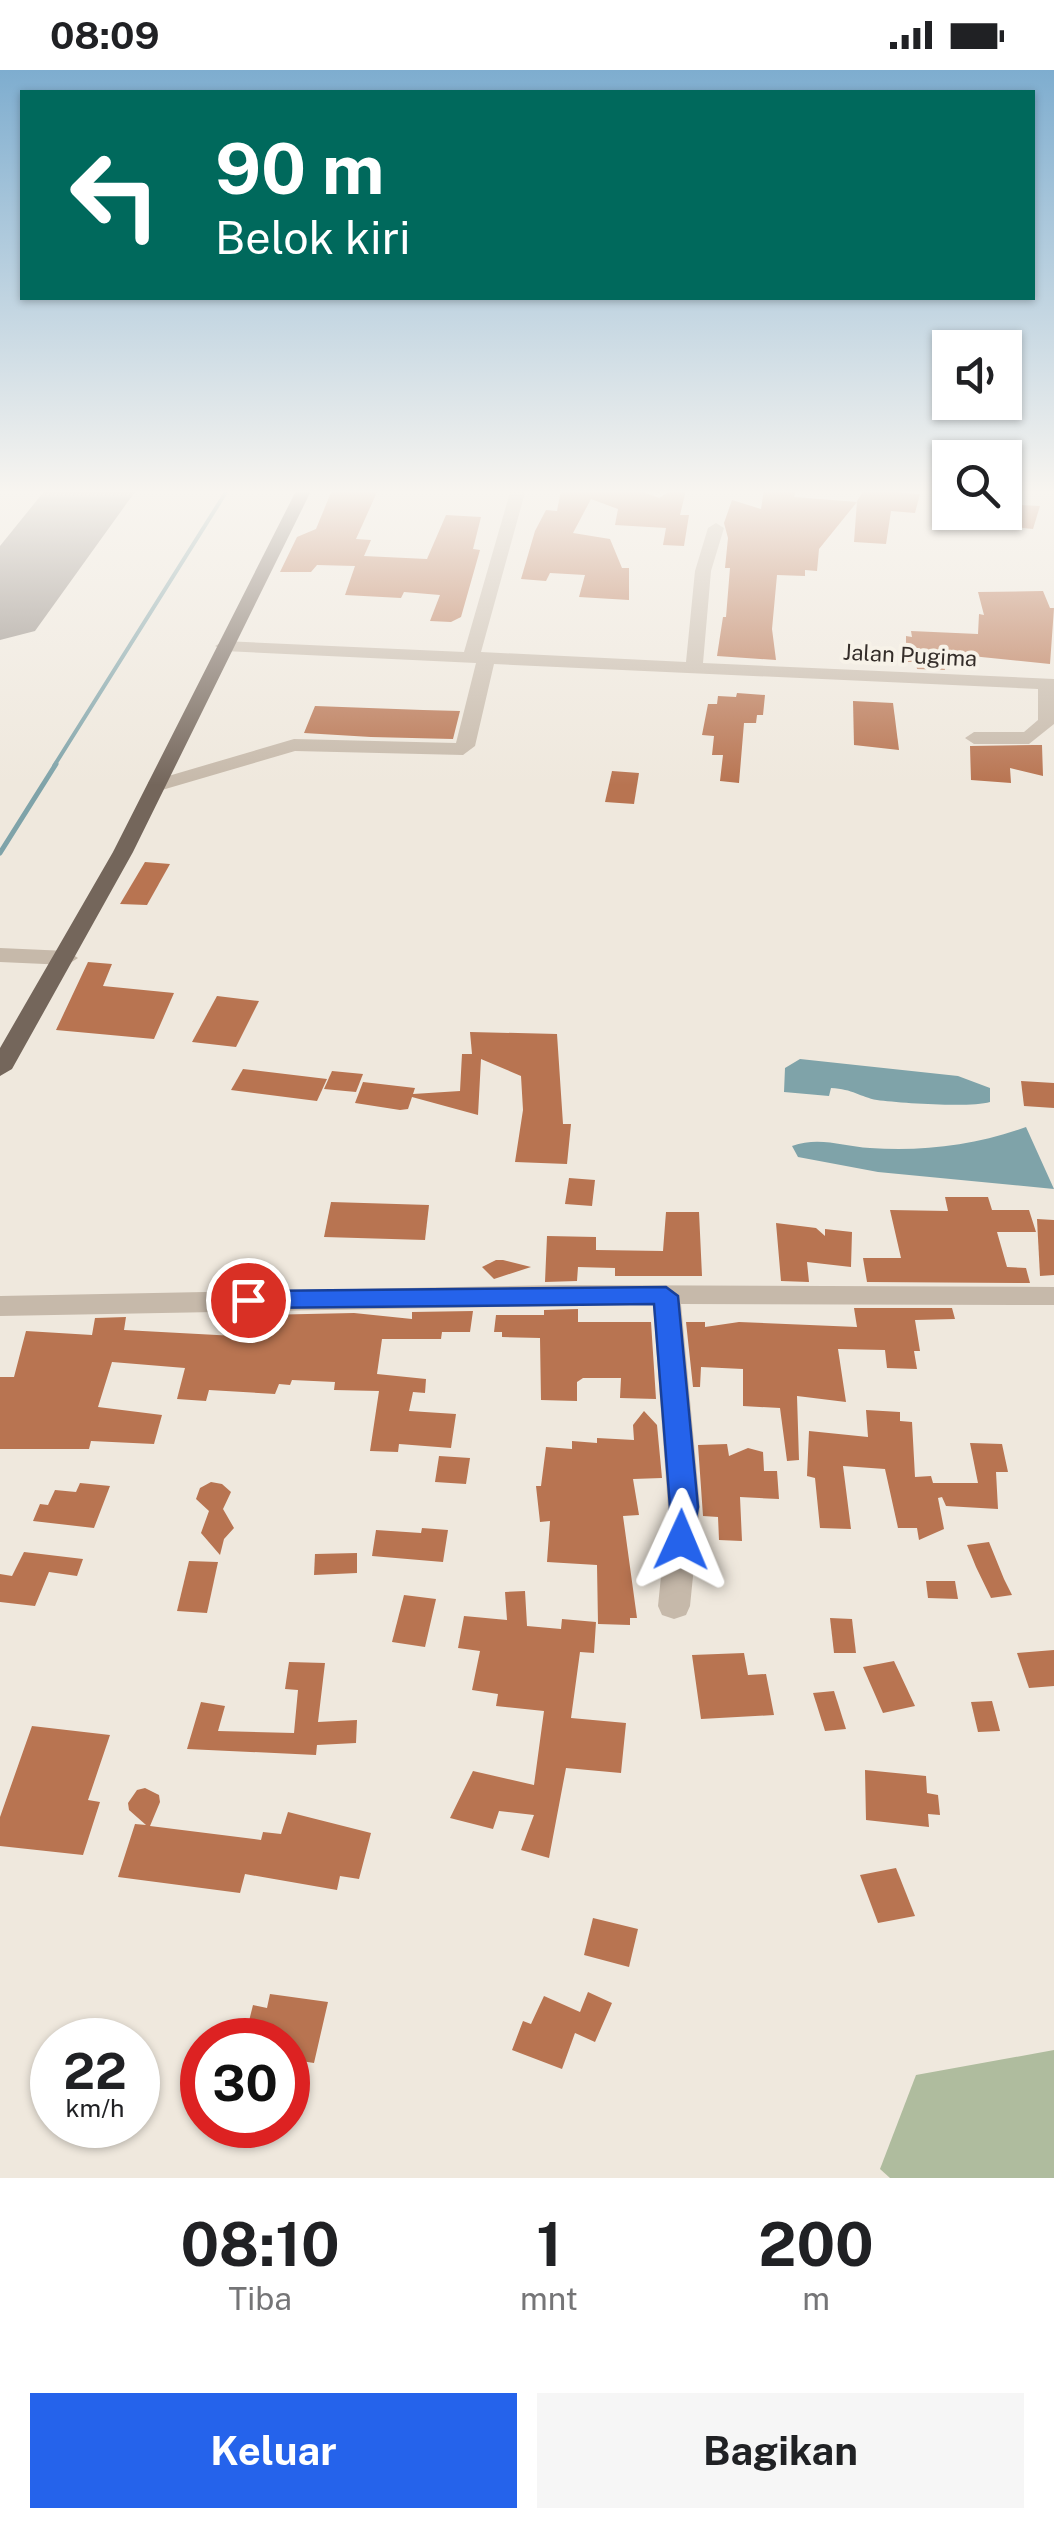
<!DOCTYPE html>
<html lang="id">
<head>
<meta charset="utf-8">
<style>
  :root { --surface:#fff; --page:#f6f6f6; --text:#202124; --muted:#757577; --accent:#2563eb }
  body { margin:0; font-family:"Public Sans",sans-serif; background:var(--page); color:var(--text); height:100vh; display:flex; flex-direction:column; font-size:38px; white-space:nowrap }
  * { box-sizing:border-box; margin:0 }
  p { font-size:32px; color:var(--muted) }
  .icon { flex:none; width:55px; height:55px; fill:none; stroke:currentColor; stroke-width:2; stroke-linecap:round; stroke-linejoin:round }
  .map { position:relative; height:2108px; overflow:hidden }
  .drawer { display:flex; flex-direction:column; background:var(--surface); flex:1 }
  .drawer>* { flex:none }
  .top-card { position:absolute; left:20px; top:20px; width:1015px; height:210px; border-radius:0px; box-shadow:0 2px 8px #0004; background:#00695c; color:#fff; overflow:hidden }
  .tools { position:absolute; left:932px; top:260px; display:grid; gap:20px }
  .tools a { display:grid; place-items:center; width:90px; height:90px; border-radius:0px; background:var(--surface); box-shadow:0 2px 8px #0004; font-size:50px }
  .speed { position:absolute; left:30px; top:1948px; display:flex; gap:20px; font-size:50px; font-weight:700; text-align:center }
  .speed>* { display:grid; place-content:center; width:130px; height:130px; border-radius:50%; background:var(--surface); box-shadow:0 2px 8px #0004; line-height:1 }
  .speed small { font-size:25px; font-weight:400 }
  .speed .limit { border:15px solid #d22; background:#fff; color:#111 }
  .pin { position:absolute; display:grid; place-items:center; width:85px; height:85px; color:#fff; margin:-42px; border:5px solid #fff; border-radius:50%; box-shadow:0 2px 10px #0007 }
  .me { position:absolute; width:110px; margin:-55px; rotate:1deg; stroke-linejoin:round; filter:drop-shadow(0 0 8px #0008) }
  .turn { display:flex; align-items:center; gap:35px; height:210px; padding:0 30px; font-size:45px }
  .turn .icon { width:130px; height:130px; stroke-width:2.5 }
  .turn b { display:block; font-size:70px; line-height:85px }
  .eta { display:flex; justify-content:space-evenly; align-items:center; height:170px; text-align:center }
  .eta b { font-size:60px; font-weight:700; line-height:70px }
  .primary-button { display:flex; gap:20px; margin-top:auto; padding:20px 30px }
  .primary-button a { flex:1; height:115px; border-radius:0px; background:var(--accent); color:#fff; font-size:40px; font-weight:700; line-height:115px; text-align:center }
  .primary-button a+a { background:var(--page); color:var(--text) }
  .status { display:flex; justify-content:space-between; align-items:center; height:70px; padding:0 50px; background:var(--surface); direction:ltr }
  .status svg { height:28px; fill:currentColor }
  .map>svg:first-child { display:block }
  .green { fill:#afbc9e }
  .water { fill:#7fa3a9 }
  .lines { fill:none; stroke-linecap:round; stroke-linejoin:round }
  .stream-far1 { stroke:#7fa3a9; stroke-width:4 }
  .stream { stroke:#7fa3a9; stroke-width:5 }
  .runway { fill:#928a83; fill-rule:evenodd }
  .building { fill:#b87451 }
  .minor { fill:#c6b9aa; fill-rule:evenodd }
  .major { fill:#74665b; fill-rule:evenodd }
  .route { fill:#2563eb; stroke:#184099; stroke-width:2.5 }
  .labels { text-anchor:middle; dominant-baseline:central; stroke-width:8; stroke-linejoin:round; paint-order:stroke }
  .far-street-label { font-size:22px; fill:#342d29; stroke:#f7f2e8 }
</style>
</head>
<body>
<div class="status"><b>08:09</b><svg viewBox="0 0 49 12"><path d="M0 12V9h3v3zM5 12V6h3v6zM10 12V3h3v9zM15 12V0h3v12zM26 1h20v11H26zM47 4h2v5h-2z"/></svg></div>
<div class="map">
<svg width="1054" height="2108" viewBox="0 0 1054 2108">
  <rect width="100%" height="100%" fill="#efe8dd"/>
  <polygon class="green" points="1054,1980 1054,2108 890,2108 880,2099 916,2005"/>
  <g class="water">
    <path d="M800,989L958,1006L990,1018V1032C970,1038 900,1033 877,1030C860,1027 853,1019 831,1018L829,1026L784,1022L785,998Z"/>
    <path d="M1026,1057L1054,1119L878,1102L798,1087L792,1076C819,1066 842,1076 870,1078C922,1082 977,1075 1026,1057Z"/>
  </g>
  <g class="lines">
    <polyline class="stream-far1" points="54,696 228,419"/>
    <polyline class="stream" points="0,783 56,694"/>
    <polygon class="runway" points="46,419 137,419 35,561 0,570 0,476"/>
  </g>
  <g class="building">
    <polygon points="332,420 378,420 356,469 371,470 364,486 427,489 446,445 481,447 473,479 480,480 461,547 451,552 430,551 440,525 404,522 401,528 345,525 355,496 317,495 311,502 280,502 297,467 316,459"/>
    <polygon points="561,420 638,420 659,428 671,420 686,420 680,445 689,445 684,476 663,475 666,458 615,455 618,439 591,429 573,463 610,469 622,498 629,498 629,530 579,527 585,505 550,503 546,511 521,509 535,461 546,440 557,441"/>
    <polygon points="764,420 796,420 794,427 857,432 819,479 817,501 805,500 805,506 777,505 772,559 776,590 717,586 723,547 726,547 730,498 725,498 728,468 724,453 732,430 761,439"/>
    <polygon points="864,420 920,424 915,443 891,441 886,474 854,472 857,431"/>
    <polygon points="1005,434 1040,436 1033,459 1005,456"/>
    <polygon points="1043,521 1050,538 1054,538 1050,594 942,583 945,600 917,599 916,592 906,592 906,566 912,567 911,561 978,564 979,544 984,545 978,522"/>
    <polygon points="737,623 765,625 763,645 757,645 756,653 744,653 739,713 720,711 723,685 712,685 714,666 702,665 708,634 717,634 718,626 736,627"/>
    <polygon points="853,631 893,633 899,680 854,675"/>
    <polygon points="315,636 423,640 460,641 453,669 371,667 304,663"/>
    <polygon points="1034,675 1042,675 1043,706 1010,698 1011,713 971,710 970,676"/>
    <polygon points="612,701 639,703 634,734 605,732"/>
    <polygon points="145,792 170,794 147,835 120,834"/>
    <polygon points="88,892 112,894 103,916 174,923 154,969 56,960"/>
    <polygon points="217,926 259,931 236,977 192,972"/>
    <polygon points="470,962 557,964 563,1054 571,1054 567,1094 515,1092 523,1040 521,1006 481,989 478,1045 412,1027 408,1039 400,1040 355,1033 363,1012 415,1018 413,1024 460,1021 462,984 472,984"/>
    <polygon points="243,999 327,1009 317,1031 231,1020"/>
    <polygon points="332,1001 363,1004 356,1022 324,1019"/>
    <polygon points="1021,1011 1054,1013 1054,1038 1024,1036"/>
    <polygon points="569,1108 595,1110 592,1136 565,1134"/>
    <polygon points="945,1127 988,1127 992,1140 1029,1140 1036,1162 997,1162 1007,1197 1026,1198 1030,1213 867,1212 863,1188 901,1188 890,1140 948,1141"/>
    <polygon points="331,1132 429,1135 425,1170 324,1167"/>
    <polygon points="666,1142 699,1142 702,1206 615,1206 615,1198 578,1197 577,1211 545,1212 547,1166 596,1167 596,1180 663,1181"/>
    <polygon points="1037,1149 1054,1150 1054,1205 1040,1206"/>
    <polygon points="776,1153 816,1158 825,1166 825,1159 852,1162 851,1197 807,1192 809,1212 781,1211"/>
    <polygon points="496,1190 503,1190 531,1197 494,1209 482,1197"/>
    <polygon points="854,1238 952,1238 955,1249 915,1250 920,1281 914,1281 917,1299 887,1298 885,1280 838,1279 846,1332 797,1326 799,1390 787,1391 780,1338 743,1336 743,1299 701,1297 700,1317 693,1317 686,1252 705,1252 705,1257 739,1252 857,1257"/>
    <polygon points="578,1239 578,1252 651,1252 656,1329 620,1328 621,1308 583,1308 577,1312 577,1331 541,1330 540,1268 502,1267 502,1262 494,1262 496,1245 544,1245 544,1240"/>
    <polygon points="473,1241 470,1262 442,1262 441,1269 382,1269 377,1304 426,1309 425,1323 413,1322 409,1341 456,1344 451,1378 399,1374 398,1382 370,1381 379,1321 334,1320 335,1312 292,1310 290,1315 279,1314 275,1324 209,1320 206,1331 177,1329 185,1298 112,1292 98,1337 162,1345 154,1374 91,1371 89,1379 0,1379 0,1307 14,1307 26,1261 92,1265 95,1248 126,1247 124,1260 254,1267 261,1245 354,1243 412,1249 412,1242"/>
    <polygon points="866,1340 900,1342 900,1351 912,1352 915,1407 931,1406 933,1413 978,1413 970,1373 1002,1374 1008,1402 996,1402 998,1439 946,1436 942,1427 938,1428 944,1459 919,1470 917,1458 898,1458 885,1399 843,1396 851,1459 820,1458 815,1408 807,1406 809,1361 868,1367"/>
    <polygon points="644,1341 657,1355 662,1408 633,1409 639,1445 623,1446 637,1548 630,1548 630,1555 598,1554 597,1495 547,1492 550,1451 540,1452 536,1416 541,1416 546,1377 572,1379 572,1371 597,1373 597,1368 634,1370 633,1355"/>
    <polygon points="727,1374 729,1386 748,1378 763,1382 764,1401 777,1401 779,1429 740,1427 742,1471 719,1470 718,1447 703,1446 698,1375"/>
    <polygon points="439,1386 470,1388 466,1414 435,1412"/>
    <polygon points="211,1412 222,1414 231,1422 223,1439 234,1458 224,1469 220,1485 201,1463 209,1441 196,1429 200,1418"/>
    <polygon points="80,1413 110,1416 94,1458 33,1451 40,1434 48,1435 55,1420 76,1422"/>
    <polygon points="422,1458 448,1460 443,1492 372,1486 376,1460 421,1463"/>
    <polygon points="989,1472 1004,1509 1012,1525 991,1528 976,1497 967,1475"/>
    <polygon points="24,1482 83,1489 77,1506 49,1502 35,1536 0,1532 0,1504 12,1506"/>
    <polygon points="357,1483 357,1503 314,1505 315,1484"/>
    <polygon points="189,1491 218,1492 207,1543 177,1541"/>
    <polygon points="926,1511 955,1511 958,1529 928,1528"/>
    <polygon points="525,1521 527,1556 561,1559 562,1549 596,1552 594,1583 580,1582 571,1648 626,1653 621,1703 566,1698 549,1788 521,1780 534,1745 499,1741 493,1759 450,1748 473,1701 534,1715 544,1641 496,1636 498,1624 472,1620 480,1581 458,1578 464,1546 507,1550 505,1522"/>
    <polygon points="404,1525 436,1529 425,1577 392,1572"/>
    <polygon points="830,1548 852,1549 856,1583 834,1583"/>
    <polygon points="1054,1580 1054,1616 1029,1618 1017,1583"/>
    <polygon points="744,1583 748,1605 766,1604 774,1645 701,1649 692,1585"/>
    <polygon points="894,1591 915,1636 883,1643 863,1597"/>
    <polygon points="289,1592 325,1593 318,1652 357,1650 356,1673 317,1675 316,1685 187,1679 201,1632 225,1636 218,1661 294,1663 298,1620 285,1619"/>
    <polygon points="834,1621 846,1659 825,1661 813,1623"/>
    <polygon points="992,1631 1000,1661 978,1662 971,1632"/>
    <polygon points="32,1656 110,1665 88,1730 100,1732 83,1785 0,1776 0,1747"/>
    <polygon points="865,1700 926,1706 927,1723 938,1725 940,1745 928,1744 929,1757 866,1750"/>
    <polygon points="145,1718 159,1725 160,1732 150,1756 261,1770 263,1762 281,1764 288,1742 371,1763 359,1809 340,1806 337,1820 245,1804 240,1823 118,1807 135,1754 146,1755 129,1740 128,1733 137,1720"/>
    <polygon points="896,1798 915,1846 878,1853 860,1805"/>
    <polygon points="593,1848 638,1859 629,1897 584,1885"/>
    <polygon points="588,1922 612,1933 595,1972 575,1963 562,1999 512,1980 523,1951 531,1954 544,1926 580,1942"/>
    <polygon points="270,1924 328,1932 314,1993 288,1989 288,1970 259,1970 260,1965 246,1963 253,1935 267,1938"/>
  </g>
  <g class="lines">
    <g class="minor">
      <polygon points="511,419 526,419 481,582 686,592 695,501 708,458 716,453 724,458 711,501 703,593 1054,609 1054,654 1029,674 974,674 965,668 974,662 1024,662 1038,650 1038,619 494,594 475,676 463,685 295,681 162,720 148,720 148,712 294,669 456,673 476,593 224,581 215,576 224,571 464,582"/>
      <polygon points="642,419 667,419 667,420 660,424"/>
      <polygon points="0,878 67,881 78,888 67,895 0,892"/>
      <polygon points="561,1215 1054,1217 1054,1235 681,1234 700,1437 690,1536 686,1545 674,1549 662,1545 658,1536 668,1437 653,1234 0,1246 0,1226"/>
    </g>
    <polygon class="major" points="297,419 312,419 133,782 12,999 0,1006 0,978 113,782"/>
  </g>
  <linearGradient id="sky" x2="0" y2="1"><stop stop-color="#7eadcf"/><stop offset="0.59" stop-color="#f8f5f0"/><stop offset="1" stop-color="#f8f5f0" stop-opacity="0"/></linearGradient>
  <rect width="1054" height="715" fill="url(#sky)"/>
  <polygon class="route" points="666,1217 678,1226 698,1437 691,1478 671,1478 666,1470 670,1437 654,1234 248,1238 235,1230 248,1221"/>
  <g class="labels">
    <g class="far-street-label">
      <text transform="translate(910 585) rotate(3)">Jalan Pugima</text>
    </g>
  </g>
</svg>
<div class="tools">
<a><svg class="icon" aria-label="sound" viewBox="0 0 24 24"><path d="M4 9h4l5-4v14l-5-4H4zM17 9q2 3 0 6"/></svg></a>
<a><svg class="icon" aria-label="search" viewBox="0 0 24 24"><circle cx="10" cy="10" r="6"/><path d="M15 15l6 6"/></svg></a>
</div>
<div class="speed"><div>22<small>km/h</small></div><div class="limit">30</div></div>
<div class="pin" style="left:248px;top:1230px;background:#d93025"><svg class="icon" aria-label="arrive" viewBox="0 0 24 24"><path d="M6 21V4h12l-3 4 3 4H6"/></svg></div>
<svg class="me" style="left:681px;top:1470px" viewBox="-20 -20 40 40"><path d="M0-17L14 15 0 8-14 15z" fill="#2563eb" stroke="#fff" stroke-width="4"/></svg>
<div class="top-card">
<div class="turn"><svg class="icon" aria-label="left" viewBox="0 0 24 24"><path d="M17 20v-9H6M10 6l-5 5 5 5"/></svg><div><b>90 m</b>Belok kiri</div></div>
</div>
</div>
<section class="drawer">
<div class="eta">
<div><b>08:10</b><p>Tiba</p></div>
<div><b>1</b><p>mnt</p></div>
<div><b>200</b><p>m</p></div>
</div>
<div class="primary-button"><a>Keluar</a><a>Bagikan</a></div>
</section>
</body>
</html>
